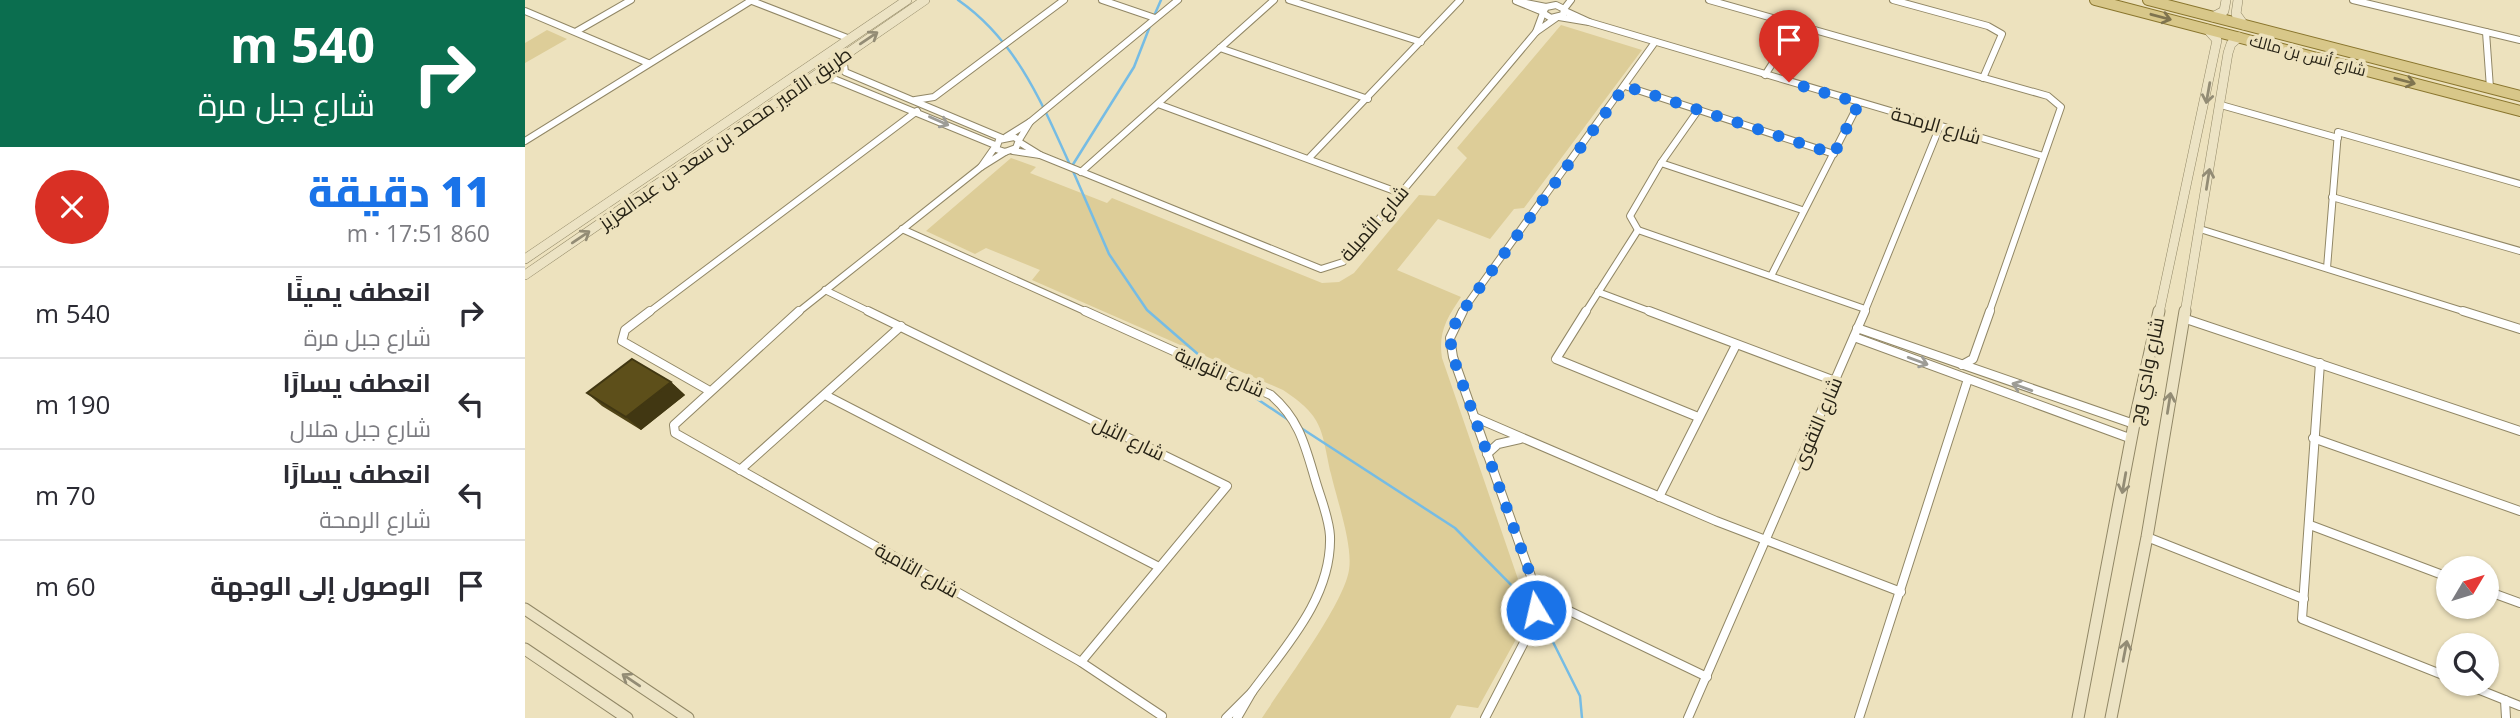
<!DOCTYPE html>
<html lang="ar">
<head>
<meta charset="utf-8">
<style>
  :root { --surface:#fff; --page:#f7f7f7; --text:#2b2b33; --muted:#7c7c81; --line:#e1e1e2; --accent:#1a73e8 }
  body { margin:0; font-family:"Open Sans",Cairo,sans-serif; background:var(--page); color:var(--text); direction:rtl; height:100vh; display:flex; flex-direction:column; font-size:26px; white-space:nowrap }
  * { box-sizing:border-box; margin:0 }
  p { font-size:23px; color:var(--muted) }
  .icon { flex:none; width:38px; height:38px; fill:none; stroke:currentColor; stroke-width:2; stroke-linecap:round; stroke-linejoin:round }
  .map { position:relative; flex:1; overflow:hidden; direction:ltr }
  .drawer { display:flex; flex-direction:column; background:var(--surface); width:525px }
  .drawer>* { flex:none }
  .banner { background:#0b6e4f; color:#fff; overflow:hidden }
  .needle { width:46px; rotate:52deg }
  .tools { position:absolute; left:1911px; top:556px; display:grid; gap:14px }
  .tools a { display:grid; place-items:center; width:63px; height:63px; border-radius:50%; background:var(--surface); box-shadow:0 2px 5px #0004; font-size:35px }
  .pin { position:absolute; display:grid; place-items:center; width:60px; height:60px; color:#fff; margin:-72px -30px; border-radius:50% 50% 50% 0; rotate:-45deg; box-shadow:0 0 7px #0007 }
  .pin .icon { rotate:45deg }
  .me { position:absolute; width:77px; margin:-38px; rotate:351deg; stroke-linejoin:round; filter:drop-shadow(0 0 5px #0008) }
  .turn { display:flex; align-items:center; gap:24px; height:147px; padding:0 35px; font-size:32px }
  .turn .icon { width:91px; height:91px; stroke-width:2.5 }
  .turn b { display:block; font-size:49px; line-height:60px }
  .round { display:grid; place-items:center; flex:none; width:74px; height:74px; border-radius:37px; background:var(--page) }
  .overview { display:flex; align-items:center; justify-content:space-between; height:119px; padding:0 35px }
  h1 { font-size:42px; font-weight:800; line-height:52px; color:var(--accent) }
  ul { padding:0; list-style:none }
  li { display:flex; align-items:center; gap:21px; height:91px; padding:0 35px; border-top:2px solid var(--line) }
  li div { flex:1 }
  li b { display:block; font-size:26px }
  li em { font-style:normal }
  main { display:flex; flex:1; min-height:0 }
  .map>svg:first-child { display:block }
  .green { fill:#ddcd98 }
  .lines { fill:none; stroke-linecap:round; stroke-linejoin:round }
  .stream { stroke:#76bce4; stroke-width:2.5 }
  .street-far1-casing { stroke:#918766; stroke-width:8 }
  .street-casing { stroke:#918766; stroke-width:10 }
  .secondary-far1-casing { stroke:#918766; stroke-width:10 }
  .secondary-casing { stroke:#918766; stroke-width:13 }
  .primary-casing { stroke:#89752d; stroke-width:12 }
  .street-far1 { stroke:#fff; stroke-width:6 }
  .street { stroke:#fff; stroke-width:8 }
  .secondary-far1 { stroke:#ece3c4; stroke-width:9 }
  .secondary { stroke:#ece3c4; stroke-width:11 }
  .primary { stroke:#d8c789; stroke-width:10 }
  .wall { fill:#504416 }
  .shaded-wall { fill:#413712 }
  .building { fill:#5d4f1a; stroke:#413712; stroke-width:2 }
  .oneway { stroke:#7f744f }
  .oneway2 { stroke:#938c75 }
  .oneway3 { stroke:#9d9c96 }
  .route { stroke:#1a73e8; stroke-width:12; stroke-dasharray:0 21.6 }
  .labels { text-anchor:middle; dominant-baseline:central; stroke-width:7; stroke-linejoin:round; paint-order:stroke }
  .far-street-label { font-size:16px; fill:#262215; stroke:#ede2be }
  .street-label { font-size:19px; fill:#262215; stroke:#ede2be }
</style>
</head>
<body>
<main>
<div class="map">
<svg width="1995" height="718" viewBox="0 0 1995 718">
  <rect width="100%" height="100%" fill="#ede2be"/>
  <g class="green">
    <path d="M1036,25L1117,50L999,208L989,209L965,239L913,219L872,270L936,297C922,318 913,332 917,358L994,582L997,603L995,632L953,708L932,705L925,718H737C758,685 819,604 824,570C828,545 812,500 806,474C796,429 799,417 758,390L507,280L515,270L461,248L450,254L401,231L486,158L511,167L505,173L582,203L587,198L797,283L814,282L829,273L894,195L910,196L942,158L932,148Z"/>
    <polygon points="22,30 42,39 0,63 0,43"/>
  </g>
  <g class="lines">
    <g class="stream">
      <path d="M433,0C491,40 517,103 545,165"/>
      <polyline points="629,16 636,0"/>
      <polyline points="547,166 609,67 625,26"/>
      <polyline points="548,171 584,254 622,310 682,362"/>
      <polyline points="701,378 765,421"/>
      <polyline points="776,428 930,528 1008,607"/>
      <polyline points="1013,612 1055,696 1057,718"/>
    </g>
    <g class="street-far1-casing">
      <g id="street-far1">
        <polyline points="577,0 630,18"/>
        <polyline points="764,0 896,42"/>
        <polyline points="1184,0 1523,96 1536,107 1464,313"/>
        <polyline points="1368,0 1463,26 1477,34 1458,78"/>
        <polyline points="1828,0 1995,40"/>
        <polyline points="227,1 325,39"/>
        <polygon points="1031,5 1039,9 1038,15 1026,18 1018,13 1021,7"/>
        <polyline points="1039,9 1046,0"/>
        <polyline points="0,11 123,63"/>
        <polyline points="1018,12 991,1 1021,7"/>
        <polyline points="1018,13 1011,32 1031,18"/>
        <polyline points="1034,17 1064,22 1040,11"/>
        <polyline points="1064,22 1518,156"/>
        <polyline points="52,31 106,0"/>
        <polyline points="1961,32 1965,88"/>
        <polyline points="695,48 843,99"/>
        <polyline points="318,56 320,72 477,138"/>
        <polyline points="1240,75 1272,25"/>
        <polyline points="285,81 309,79 470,145"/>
        <polyline points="1100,86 1309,154"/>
        <polyline points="390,100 409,97 539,0"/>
        <polyline points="633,104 875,193"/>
        <polyline points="1696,105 1813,138"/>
        <polyline points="505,122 653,0"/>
        <polyline points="481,137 505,122 494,140"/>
        <polygon points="489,137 494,140 491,148 480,152 471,149 474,140"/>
        <polyline points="0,141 227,0"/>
        <polyline points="470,147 456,167 480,152"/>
        <polyline points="488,151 515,155 494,142"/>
        <polyline points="515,155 796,269 818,262 1011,32"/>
        <polyline points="785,157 935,0"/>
        <polyline points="1136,163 1277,210"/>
        <polyline points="556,172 749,0"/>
        <polyline points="1807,197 1995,251"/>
        <polyline points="377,229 564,313"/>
        <polyline points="1675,229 1944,313"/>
        <polyline points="1113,230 1340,309"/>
        <polyline points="1113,230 1105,216 1136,163 1174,109"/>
        <polyline points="1802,268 1813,132 1995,184"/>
        <polyline points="1246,276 1334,103"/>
        <polyline points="300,290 347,313"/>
        <polyline points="1073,292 1129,313"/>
        <polyline points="123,313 392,111"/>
        <polyline points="272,313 456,167"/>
        <polyline points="936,313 1130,42"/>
        <polyline points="1060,313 1113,230"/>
        <polyline points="1339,313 1415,126"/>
      </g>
    </g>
    <g class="street-casing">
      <g id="street">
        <polyline points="125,311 100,330 97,341 183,390"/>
        <polyline points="274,311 149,425 150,433 556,662 637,716"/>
        <polyline points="343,311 702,486 556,662"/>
        <path d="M560,311L746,395C774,419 780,445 790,479C795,497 804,517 805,536C807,597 761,646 727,692"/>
        <polyline points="938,311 925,338 928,357 1013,596 1008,625 960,718"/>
        <polyline points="1061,311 1031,359 1173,417"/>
        <polyline points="1124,311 1310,381"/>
        <polyline points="1938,311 1995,329"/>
        <polyline points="1658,318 1995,431"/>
        <polyline points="1332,328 1609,424"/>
        <polyline points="1329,337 1607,439"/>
        <polyline points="1795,363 1777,619 1923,677"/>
        <polyline points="1437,365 1448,359 1465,311"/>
        <polyline points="300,395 634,567"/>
        <polyline points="949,417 1191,521 1376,592"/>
        <polyline points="1788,438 1995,511"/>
        <polyline points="962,454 973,444 995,439"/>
        <polyline points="215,470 376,326"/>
        <polyline points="1134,497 1211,345"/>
        <polyline points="1785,525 1923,577"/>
        <polyline points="1622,537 1779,599"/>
        <polyline points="1962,591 1995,603"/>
        <polyline points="1013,596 1182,677"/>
        <polyline points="1940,684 1995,706"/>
        <polyline points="1980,700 1981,718"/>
        <polyline points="701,718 727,692 712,718"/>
        <polyline points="1163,718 1340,311"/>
        <polyline points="1334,718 1443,379"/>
      </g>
    </g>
    <g class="secondary-far1-casing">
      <g id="secondary-far1">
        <polyline points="1713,0 1711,14 1719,25"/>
        <polyline points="1688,17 1699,11 1701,0"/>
        <polyline points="0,259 382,0"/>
        <polyline points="0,275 400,0"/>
        <polyline points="1634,313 1692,40 1682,29"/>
        <polyline points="1660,313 1703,53 1706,44 1714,37"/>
      </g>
    </g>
    <g class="secondary-casing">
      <g id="secondary">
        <polyline points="0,609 163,718"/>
        <polyline points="0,649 102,718"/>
        <polyline points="1553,718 1609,424 1634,311"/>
        <polyline points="1586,718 1622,537 1660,311"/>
      </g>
    </g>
    <g class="primary-casing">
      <g id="primary">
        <polyline points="1570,0 1995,111"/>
        <polyline points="1623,0 1995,96"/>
      </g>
    </g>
    <use href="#street-far1" class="street-far1"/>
    <use href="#street" class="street"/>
    <use href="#secondary-far1" class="secondary-far1"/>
    <use href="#secondary" class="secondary"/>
    <use href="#primary" class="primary"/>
  </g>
  <polygon class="wall" points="146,382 160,395 116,430 77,406 62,393"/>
  <polygon class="shaded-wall" points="146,382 160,395 116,430 101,417"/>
  <polygon class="building" points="107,359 146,382 101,417 62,393"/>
  <defs><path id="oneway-shaft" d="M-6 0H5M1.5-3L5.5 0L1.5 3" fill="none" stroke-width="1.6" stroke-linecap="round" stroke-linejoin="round" transform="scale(1.75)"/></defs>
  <g class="oneway">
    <use href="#oneway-shaft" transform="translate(1636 17) rotate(15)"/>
    <use href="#oneway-shaft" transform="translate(1880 81) rotate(15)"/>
  </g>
  <g class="oneway2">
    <use href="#oneway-shaft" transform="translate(344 38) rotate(-34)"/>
    <use href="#oneway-shaft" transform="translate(1683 93) rotate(100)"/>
    <use href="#oneway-shaft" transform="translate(1683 179) rotate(-81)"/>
    <use href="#oneway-shaft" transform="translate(56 237) rotate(-34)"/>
    <use href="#oneway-shaft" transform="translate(1644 403) rotate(-81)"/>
    <use href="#oneway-shaft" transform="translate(1599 483) rotate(100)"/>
    <use href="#oneway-shaft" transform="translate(1600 651) rotate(-79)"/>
    <use href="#oneway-shaft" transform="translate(106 680) rotate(-146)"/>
  </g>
  <g class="oneway3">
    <use href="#oneway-shaft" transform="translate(414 121) rotate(24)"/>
    <use href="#oneway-shaft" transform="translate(1393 361) rotate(20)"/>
    <use href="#oneway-shaft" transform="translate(1497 387) rotate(-160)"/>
  </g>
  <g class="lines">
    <polyline class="route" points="1011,610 1013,596 928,357 925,338 932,319 1100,86 1309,154 1334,103 1264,82"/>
  </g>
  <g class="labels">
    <g class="far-street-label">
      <text transform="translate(1783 55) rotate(15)">شارع أنس بن مالك</text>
    </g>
    <g class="street-label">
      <text transform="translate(1411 125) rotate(16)">شارع الرمحة</text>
      <text transform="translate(200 138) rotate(-35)">طريق الأمير محمد بن سعد بن عبدالعزيز</text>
      <text transform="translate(849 223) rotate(-49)">شارع الثميلة</text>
      <text transform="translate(1621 371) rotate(-78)">شارع وادي وج</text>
      <text transform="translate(695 372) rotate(24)">شارع الثوابية</text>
      <text transform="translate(1292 423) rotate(-67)">شارع التقوى</text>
      <text transform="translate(604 438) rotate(26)">شارع الثيل</text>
      <text transform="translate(392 570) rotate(29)">شارع الثامية</text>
    </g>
  </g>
</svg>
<div class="tools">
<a><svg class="needle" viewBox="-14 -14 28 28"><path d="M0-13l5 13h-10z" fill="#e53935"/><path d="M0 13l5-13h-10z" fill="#7c7c81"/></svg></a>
<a><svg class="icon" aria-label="search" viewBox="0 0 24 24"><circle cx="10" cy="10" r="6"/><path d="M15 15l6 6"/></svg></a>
</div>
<div class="pin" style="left:1264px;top:82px;background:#d93025"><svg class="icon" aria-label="arrive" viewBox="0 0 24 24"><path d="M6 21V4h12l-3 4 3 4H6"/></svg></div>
<svg class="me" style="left:1011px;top:610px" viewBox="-20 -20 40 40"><circle r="17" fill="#1a73e8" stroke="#fff" stroke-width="3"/><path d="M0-11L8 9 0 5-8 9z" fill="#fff"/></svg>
</div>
<section class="drawer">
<div class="banner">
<div class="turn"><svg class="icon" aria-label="right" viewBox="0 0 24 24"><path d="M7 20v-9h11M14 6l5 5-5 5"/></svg><div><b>540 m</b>شارع جبل مرة</div></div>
</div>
<div class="overview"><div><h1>11 دقيقة</h1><p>860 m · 17:51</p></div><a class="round" style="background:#d93025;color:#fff"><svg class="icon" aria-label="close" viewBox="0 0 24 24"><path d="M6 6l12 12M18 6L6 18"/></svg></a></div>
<ul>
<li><svg class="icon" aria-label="right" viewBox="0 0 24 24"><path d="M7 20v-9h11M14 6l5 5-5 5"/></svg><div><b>انعطف يمينًا</b><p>شارع جبل مرة</p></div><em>540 m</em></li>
<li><svg class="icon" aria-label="left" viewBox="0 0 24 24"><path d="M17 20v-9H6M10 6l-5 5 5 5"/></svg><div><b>انعطف يسارًا</b><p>شارع جبل هلال</p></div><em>190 m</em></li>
<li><svg class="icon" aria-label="left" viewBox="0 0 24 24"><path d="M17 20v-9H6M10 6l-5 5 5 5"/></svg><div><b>انعطف يسارًا</b><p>شارع الرمحة</p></div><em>70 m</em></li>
<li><svg class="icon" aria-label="arrive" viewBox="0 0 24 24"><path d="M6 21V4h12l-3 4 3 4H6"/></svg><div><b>الوصول إلى الوجهة</b></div><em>60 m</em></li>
</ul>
</section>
</main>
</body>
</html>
